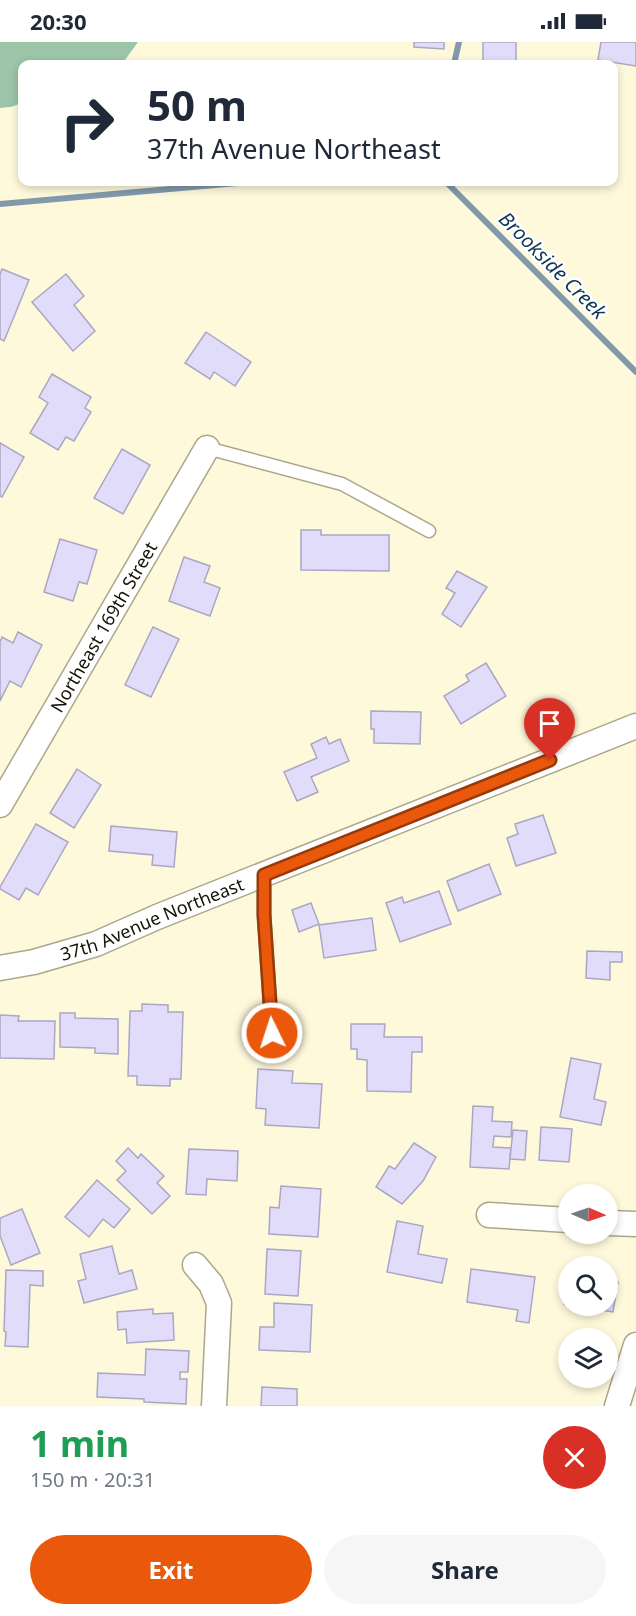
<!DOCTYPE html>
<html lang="en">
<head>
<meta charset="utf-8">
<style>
  :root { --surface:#fff; --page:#f6f6f7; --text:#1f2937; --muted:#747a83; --accent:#ea580c }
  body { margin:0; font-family:"Noto Sans",sans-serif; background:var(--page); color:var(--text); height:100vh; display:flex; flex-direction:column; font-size:22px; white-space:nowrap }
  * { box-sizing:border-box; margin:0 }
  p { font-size:20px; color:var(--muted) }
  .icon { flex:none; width:33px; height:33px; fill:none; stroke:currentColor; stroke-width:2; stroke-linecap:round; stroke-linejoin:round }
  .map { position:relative; height:1364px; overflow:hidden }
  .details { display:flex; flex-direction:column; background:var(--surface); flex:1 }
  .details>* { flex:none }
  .top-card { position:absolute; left:18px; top:18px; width:600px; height:126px; border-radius:12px; box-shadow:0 3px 9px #0003; background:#fff; color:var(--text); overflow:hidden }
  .needle { width:39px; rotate:92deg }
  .controls { position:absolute; left:558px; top:1142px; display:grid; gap:12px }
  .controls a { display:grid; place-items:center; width:60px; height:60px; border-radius:50%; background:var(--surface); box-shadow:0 3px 9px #0003; font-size:30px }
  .pin { position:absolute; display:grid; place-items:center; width:51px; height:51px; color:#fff; margin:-62px -26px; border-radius:50% 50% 50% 0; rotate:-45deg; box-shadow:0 0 6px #0007 }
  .pin .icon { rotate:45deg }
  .me { position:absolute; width:66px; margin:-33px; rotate:356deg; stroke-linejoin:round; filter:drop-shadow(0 0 4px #0008) }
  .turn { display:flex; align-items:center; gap:21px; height:126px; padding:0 30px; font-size:27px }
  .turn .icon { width:78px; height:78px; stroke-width:2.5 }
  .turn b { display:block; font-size:42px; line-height:51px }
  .round { display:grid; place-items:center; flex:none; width:63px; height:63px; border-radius:32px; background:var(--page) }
  .headline { display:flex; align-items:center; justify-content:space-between; height:102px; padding:0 30px }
  h1 { font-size:36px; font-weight:700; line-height:45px; color:#1e9e55 }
  .action { display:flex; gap:12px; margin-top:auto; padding:12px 30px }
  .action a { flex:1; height:69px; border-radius:36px; background:var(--accent); color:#fff; font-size:24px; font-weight:700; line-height:69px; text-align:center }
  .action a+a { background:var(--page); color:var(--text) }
  .status { display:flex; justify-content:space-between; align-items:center; height:42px; padding:0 30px; background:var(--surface); direction:ltr }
  .status svg { height:16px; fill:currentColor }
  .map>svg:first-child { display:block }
  .forest { fill:#9cc4a8 }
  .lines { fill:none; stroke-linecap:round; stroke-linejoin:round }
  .stream { stroke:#8199ab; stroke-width:6 }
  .building { fill:#e1dcf9; stroke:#aba7c2; stroke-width:1.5 }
  .service-casing { stroke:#aca78b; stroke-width:15 }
  .minor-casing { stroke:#aca78b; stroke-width:27 }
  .service { stroke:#fff; stroke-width:12 }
  .minor { stroke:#fff; stroke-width:24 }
  .route-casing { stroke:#983908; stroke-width:15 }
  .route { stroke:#ea580c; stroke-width:10 }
  .labels { text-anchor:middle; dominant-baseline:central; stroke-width:5; stroke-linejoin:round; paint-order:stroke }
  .street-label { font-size:18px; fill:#151308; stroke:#fff }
  .water-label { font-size:20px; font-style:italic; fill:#0d3554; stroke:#fff }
</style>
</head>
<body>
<div class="status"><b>20:30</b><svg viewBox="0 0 49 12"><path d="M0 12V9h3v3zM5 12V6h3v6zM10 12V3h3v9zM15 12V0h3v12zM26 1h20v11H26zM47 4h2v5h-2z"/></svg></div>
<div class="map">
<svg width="636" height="1364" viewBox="0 0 636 1364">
  <rect width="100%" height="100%" fill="#fff9dc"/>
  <polygon class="forest" points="0,0 138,0 122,22 22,22 22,61 11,65 0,66"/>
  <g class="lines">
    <g class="stream">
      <polyline points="454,22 459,0"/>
      <polyline points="446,140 636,330"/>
      <polyline points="0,162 249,140"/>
    </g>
  </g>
  <g class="building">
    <polygon points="414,0 444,0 444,7 414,5"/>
    <rect x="483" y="0" width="33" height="22"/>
    <polygon points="601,0 636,0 636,24 598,18"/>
    <rect x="40" y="21" width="50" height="1"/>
    <polygon points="2,227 29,238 4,299 0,297 0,232"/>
    <polygon points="66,232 84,254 74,263 95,289 73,309 32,260"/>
    <polygon points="206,290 251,320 235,344 214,330 210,337 185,321"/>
    <polygon points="52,332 91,355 85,366 91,370 74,399 66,395 58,408 30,391 48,361 39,355"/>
    <polygon points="0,401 24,415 2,455 0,454"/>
    <polygon points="122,407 150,423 123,472 94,456"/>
    <polygon points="301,488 321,488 321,493 389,493 389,529 301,528"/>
    <polygon points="60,497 97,508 87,542 79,540 73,559 44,550"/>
    <polygon points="184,515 210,524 204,540 220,546 210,574 169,559"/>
    <polygon points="457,529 487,545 461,585 442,572 455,551 446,546"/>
    <polygon points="153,585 179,597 151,655 125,643"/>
    <polygon points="18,590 42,603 21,645 10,639 0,659 0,600 2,595 13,601"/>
    <polygon points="486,621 506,654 461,682 444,654 469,639 466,633"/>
    <polygon points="371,669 421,670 420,702 374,701 374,687 371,687"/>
    <polygon points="326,695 329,702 340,697 349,719 311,735 318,750 297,759 284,730 317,716 311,702"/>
    <polygon points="77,727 101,743 74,786 50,771"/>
    <polygon points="543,773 556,811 516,824 507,796 518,792 515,782"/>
    <polygon points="36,782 68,800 38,853 26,846 19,858 0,847 0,845"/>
    <polygon points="111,784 177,790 174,825 152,823 153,813 109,809"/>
    <polygon points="489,822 501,852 458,869 447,839"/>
    <polygon points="439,849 451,882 400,900 386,861 402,855 404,861"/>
    <polygon points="311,861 319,882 299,890 292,868"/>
    <polygon points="372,876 376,908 324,916 319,883"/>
    <polygon points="587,909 622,910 622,920 610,920 610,938 586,936"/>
    <polygon points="142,962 168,963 168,970 183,970 181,1037 170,1037 170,1044 137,1043 137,1034 128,1034 130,969 142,969"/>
    <polygon points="60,971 75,971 75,976 118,977 118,1012 95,1011 95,1006 60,1005"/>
    <polygon points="0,973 19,974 18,979 55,979 54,1017 0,1016"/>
    <polygon points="351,982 385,982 384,995 422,995 422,1010 412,1010 411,1050 367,1049 367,1018 357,1017 357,1007 351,1007"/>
    <polygon points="571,1016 601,1022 594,1057 606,1060 601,1083 560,1075"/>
    <polygon points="258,1027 293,1029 292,1041 322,1042 319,1086 265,1083 266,1067 256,1066"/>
    <polygon points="473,1064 493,1065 492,1079 512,1080 511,1095 494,1094 493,1105 511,1106 509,1127 470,1125"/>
    <polygon points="541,1085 572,1087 569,1120 539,1118"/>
    <polygon points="513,1088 527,1089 525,1118 510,1117"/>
    <polygon points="414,1101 436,1115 423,1139 402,1162 376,1145 389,1124 395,1127"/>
    <polygon points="128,1106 138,1116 141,1112 164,1134 157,1141 170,1154 152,1172 117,1138 126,1129 116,1119"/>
    <polygon points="189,1107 238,1109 237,1139 207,1137 206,1153 186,1152"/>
    <polygon points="97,1138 130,1167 114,1186 103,1177 89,1195 65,1175"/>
    <polygon points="281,1144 321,1147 318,1195 269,1192 270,1165 279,1166"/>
    <polygon points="22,1167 40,1211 11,1223 0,1194 0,1176"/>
    <polygon points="397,1179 423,1184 418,1212 447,1217 442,1241 387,1230"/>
    <polygon points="112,1204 119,1232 132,1228 137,1247 84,1261 78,1239 86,1237 80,1212"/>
    <polygon points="267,1207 301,1209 298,1254 265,1252"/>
    <polygon points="471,1227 535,1235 529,1281 516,1279 518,1268 467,1260"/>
    <polygon points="6,1228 43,1229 43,1244 30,1243 28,1305 5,1304 6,1290 4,1289"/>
    <polygon points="568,1232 568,1263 564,1262"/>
    <polygon points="608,1238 618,1240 613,1270 569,1263 608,1263"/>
    <polygon points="274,1261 312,1263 310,1310 259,1308 260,1285 274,1285"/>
    <polygon points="153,1267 153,1272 173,1271 174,1298 127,1301 126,1287 118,1288 117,1270"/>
    <polygon points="146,1307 189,1309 188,1330 180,1330 180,1337 187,1337 186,1362 144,1360 144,1357 97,1355 98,1331 145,1333"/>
    <polygon points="262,1345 297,1347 297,1364 261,1364"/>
  </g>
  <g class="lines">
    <g class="service-casing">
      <g id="service">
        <polyline points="207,406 342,442 429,489"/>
        <polyline points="264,833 264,873 272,991"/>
      </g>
    </g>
    <g class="minor-casing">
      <g id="minor">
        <path id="s1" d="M0,763L207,406"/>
        <path id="s2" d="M0,926L34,920L96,902L157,875L636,684"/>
        <polyline points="489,1173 568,1178"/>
        <polyline points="608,1181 636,1182"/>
        <polyline points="195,1223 211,1242 219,1261 214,1364"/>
        <polyline points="617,1364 636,1303"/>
      </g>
    </g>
    <use href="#service" class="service"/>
    <use href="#minor" class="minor"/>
  </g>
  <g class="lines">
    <g class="route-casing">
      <polyline id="route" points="272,991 264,873 264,833 550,718"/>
    </g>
    <use href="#route" class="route"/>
  </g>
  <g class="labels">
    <g class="street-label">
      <text stroke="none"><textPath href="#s1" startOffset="206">Northeast 169th Street</textPath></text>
      <text stroke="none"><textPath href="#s2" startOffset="160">37th Avenue Northeast</textPath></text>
    </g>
    <g class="water-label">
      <text transform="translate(553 223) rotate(45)">Brookside Creek</text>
    </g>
  </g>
</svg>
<div class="controls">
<a><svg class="needle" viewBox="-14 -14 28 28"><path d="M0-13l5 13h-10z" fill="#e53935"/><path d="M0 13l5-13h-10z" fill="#747a83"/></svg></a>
<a><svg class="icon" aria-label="search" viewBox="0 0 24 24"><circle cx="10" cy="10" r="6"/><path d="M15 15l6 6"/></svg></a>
<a><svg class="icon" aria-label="layers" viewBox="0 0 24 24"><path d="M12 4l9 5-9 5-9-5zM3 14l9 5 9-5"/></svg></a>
</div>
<div class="pin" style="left:550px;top:718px;background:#d93025"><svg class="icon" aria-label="arrive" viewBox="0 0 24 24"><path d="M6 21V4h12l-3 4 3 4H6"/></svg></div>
<svg class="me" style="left:272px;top:991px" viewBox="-20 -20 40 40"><circle r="17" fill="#ea580c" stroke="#fff" stroke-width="3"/><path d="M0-11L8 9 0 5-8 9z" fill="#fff"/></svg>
<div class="top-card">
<div class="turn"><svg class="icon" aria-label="right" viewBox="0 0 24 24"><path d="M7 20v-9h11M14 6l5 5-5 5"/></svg><div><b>50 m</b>37th Avenue Northeast</div></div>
</div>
</div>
<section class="details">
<div class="headline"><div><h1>1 min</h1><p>150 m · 20:31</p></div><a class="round" style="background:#d93025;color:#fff"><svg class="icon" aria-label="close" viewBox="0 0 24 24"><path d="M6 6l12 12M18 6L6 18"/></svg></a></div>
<div class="action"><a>Exit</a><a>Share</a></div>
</section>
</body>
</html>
